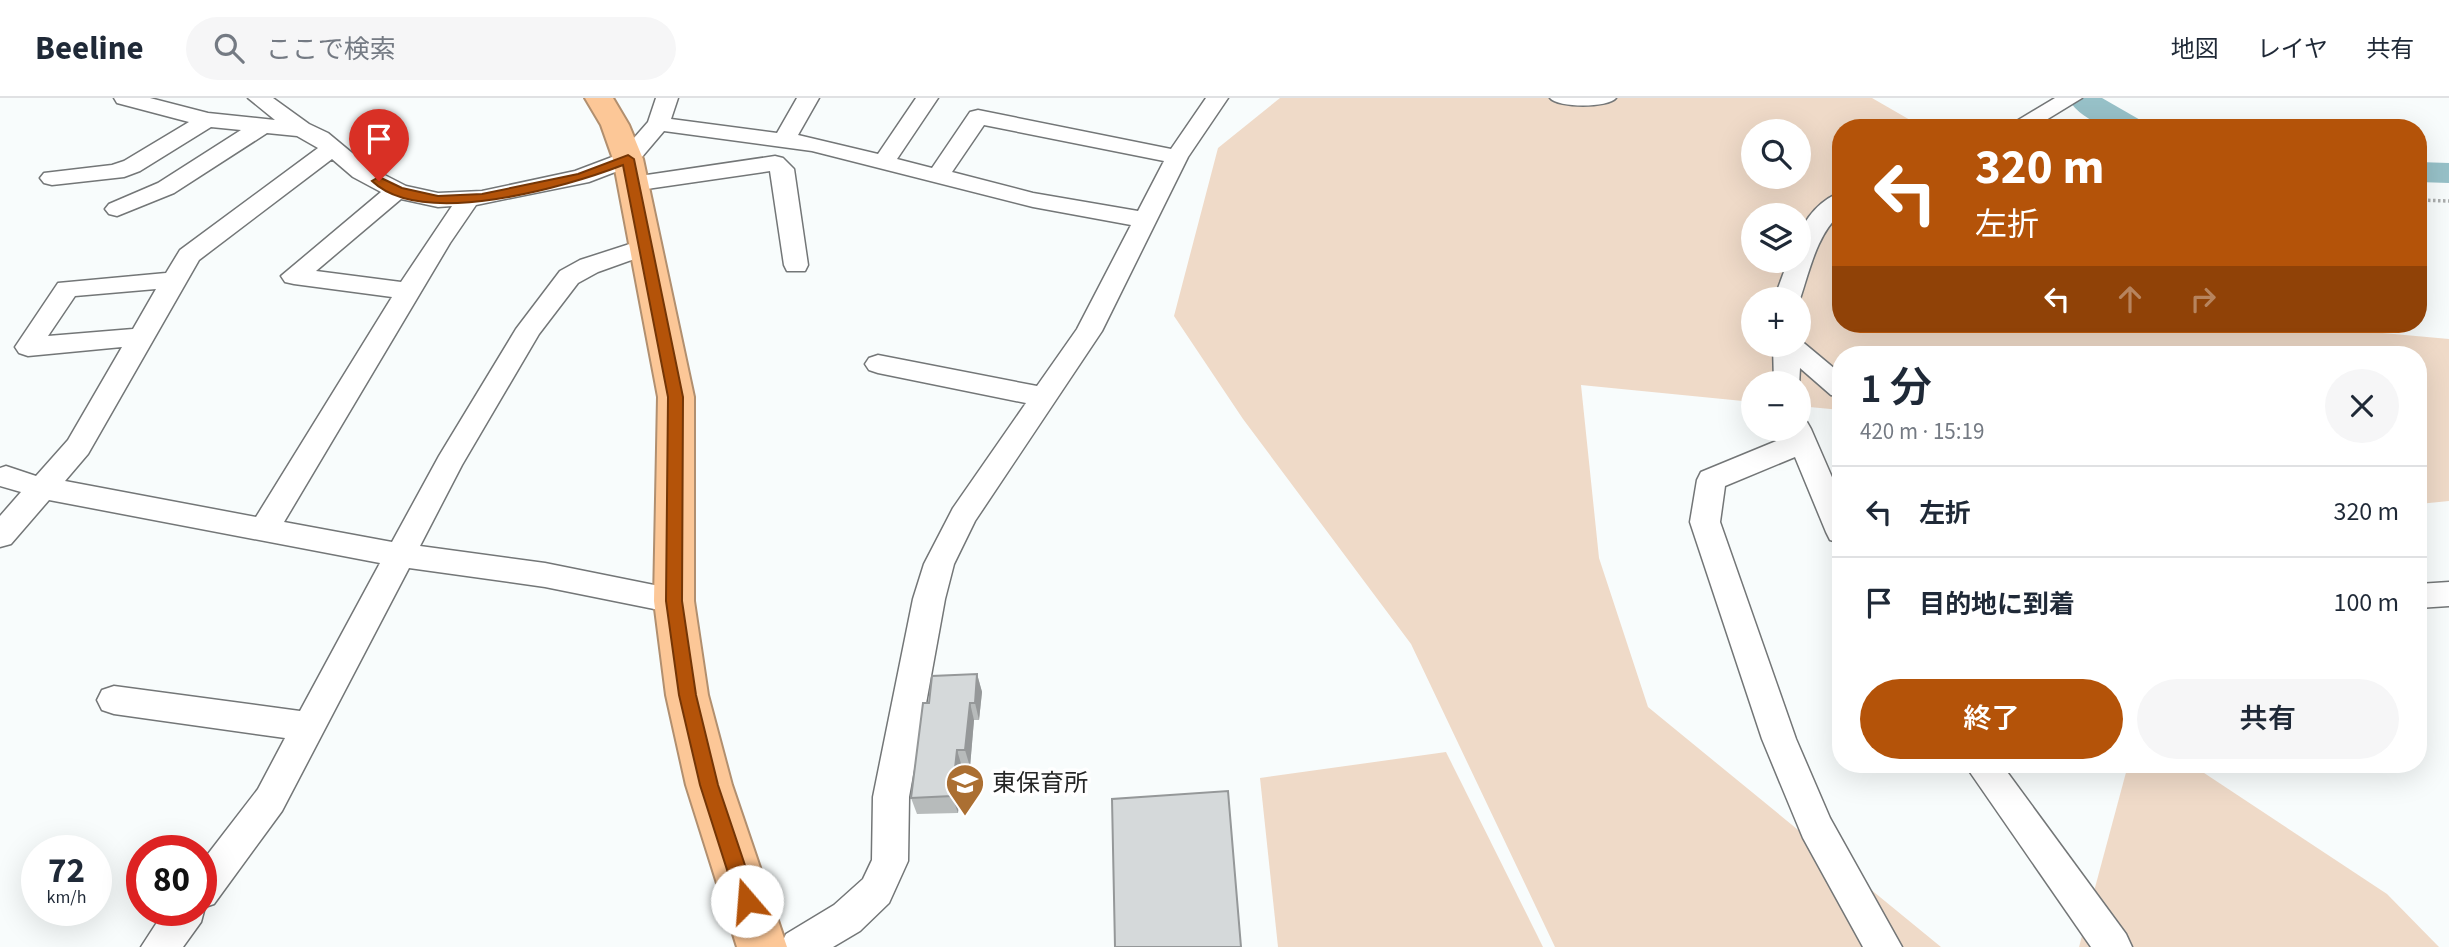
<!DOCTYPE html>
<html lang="ja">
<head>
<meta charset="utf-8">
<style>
  :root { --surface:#fff; --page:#f6f6f7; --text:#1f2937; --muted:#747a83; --line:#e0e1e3; --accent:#b45309 }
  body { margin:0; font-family:"Source Sans 3","Noto Sans JP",sans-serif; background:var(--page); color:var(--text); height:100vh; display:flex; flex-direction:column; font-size:26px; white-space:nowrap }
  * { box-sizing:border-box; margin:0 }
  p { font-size:23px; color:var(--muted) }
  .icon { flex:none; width:38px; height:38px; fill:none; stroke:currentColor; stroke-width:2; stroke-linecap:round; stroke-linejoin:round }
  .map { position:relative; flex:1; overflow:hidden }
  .side { position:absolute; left:1832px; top:248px; width:595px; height:427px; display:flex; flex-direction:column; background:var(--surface); border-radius:28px; box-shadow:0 7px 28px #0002 }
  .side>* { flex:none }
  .top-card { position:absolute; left:1832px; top:21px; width:595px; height:214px; border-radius:28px; box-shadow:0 7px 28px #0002; background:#b45309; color:#fff; overflow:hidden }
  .controls { position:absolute; left:1741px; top:21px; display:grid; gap:14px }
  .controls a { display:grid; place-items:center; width:70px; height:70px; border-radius:50%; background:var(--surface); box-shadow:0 7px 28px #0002; font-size:35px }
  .speed { position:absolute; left:21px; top:737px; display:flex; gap:14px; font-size:35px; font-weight:700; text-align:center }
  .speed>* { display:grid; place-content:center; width:91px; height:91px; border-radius:50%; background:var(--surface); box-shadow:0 7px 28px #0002; line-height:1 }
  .speed small { font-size:18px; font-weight:400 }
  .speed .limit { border:10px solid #d22; background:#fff; color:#111 }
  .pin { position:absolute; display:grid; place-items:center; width:60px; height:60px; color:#fff; margin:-72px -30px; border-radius:50% 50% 50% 0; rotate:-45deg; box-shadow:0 0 7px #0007 }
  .pin .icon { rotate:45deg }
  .me { position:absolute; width:77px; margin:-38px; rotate:342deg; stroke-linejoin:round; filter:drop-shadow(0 0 5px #0008) }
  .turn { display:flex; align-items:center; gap:24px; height:147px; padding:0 28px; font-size:32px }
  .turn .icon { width:91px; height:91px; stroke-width:2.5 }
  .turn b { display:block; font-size:49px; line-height:60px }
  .lanes { display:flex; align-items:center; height:66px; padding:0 28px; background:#0003; justify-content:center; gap:35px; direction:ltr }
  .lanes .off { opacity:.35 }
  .round { display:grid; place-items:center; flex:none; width:74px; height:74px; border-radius:37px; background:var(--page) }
  .head { display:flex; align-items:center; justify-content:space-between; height:119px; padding:0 28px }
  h1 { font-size:42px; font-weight:600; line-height:52px }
  .button { display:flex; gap:14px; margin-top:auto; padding:14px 28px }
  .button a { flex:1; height:80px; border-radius:42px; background:var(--accent); color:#fff; font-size:28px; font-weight:600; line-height:80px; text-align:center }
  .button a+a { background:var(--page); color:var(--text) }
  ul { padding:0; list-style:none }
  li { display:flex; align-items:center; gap:21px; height:91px; padding:0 28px; border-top:2px solid var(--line) }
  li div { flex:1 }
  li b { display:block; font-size:26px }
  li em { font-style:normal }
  header { display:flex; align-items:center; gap:42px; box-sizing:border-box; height:98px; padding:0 35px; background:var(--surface); border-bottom:2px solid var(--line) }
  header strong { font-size:33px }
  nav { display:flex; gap:38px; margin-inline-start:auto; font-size:24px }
  .search { width:490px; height:63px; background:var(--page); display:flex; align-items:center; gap:18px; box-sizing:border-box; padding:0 24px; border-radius:38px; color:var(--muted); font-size:26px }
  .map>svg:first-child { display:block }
  .green { fill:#efdac8; fill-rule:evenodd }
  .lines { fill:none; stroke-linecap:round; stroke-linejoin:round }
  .river { fill:#97c1c8; fill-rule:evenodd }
  .minor-casing { stroke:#737677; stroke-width:3 }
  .highway-casing { stroke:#b18f6f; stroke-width:4 }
  .path { stroke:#aaadad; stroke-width:3.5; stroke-dasharray:2.5 2.5; stroke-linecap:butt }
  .minor { fill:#fff; fill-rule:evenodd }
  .highway { fill:#fcc797; fill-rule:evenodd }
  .wall { fill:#b7bbbb }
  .shaded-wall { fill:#959899 }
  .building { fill:#d5d9da; stroke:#959899; stroke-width:2 }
  .route { fill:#b45309; stroke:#753606; stroke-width:2 }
  .labels { text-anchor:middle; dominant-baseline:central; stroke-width:7; stroke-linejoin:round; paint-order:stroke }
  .poi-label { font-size:24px; fill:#252626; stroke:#fff; text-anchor:start }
</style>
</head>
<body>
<header>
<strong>Beeline</strong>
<div class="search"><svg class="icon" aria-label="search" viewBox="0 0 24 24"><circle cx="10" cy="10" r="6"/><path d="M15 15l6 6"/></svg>ここで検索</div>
<nav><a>地図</a><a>レイヤ</a><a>共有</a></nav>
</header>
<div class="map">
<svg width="2449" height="849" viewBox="0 0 2449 849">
  <rect width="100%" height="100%" fill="#f8fcfc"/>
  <g class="green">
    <path d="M1280,0H1872L1924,30H1841V226H2284L2449,241V403L2419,406L2418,257H1841V312L1799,308V285H1754L1753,304L1581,287L1599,460L1648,609L1941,849H1555L1411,546L1243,321L1174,218L1218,50ZM1754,33H1799V79H1754ZM1754,117H1799V163H1754ZM1754,201H1799V247H1754Z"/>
    <polygon points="1446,654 1543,849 1278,849 1260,680"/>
    <polygon points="2128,667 2192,667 2387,796 2439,849 2079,849"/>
  </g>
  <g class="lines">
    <g class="river">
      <path d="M2067,0H2102L2142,23L2146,30C2114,30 2088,30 2067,0Z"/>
      <polygon points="2418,64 2449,65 2449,85 2418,84"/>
    </g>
    <g class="minor-casing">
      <g id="minor">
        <path d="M114,0H150L208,15L275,22L248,0H273L309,26L328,35L369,69L406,88L438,95L482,93L575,73L620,56L648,24L656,0H678L671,21L777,35L797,0H819L798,37L878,56L916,0H938L897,61L932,70L970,14L978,12L1171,51L1206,0H1228L1188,59L1102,233L975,423L954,466L945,501L909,699L908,763L889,805L860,833L833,849H780L786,836L834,807L863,781L872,762L873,699L913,501L924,466L953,410L1026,305L878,275L869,272L865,266L869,260L878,257L1037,288L1077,231L1131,127L1033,109L812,53L664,33L636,66L589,84L476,107L450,145L284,424L392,444L439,358L516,231L560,173L580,162L645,141L654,144L657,149L654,154L598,174L578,185L539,236L462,367L420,448L545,465L674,491L685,494L690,503L685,512L674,515L545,489L409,470L282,713L214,806L205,809L201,824L183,849H141L165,812H201V765L258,691L285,640L114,616L102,612L97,602L102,592L114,588L300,613L380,465L49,402L11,446L0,449V418L21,394L0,388V370L6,368L36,378L68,342L122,249L28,258L19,255L15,249L58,185L166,175L180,152L318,50L297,38L267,35L174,95L117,118L109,116L105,111L109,106L158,85L241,32L211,29L140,73L124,79L52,87L44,85L40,80L44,75L112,67L124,63L189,24L117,5ZM984,27L1164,63L1138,113L1033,95L952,74ZM332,61L353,79L381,94L281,178L285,184L294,186L392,199L256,419L65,383L88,356L199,162ZM401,101L438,109L452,108L401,184L316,173ZM156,191L133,231L48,238L75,198Z"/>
        <path d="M1550,0H1616C1608,10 1558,10 1550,0Z"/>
        <polygon points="2055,0 2082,0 2033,30 2005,30"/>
        <polygon points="775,58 783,60 794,71 808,167 805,173 787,173 784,167 770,73 633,93 625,91 621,86 625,81 633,79"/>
        <path d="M1841,95V115C1817,136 1810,171 1800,201H1774L1788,163H1799C1799,156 1798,147 1799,140C1803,121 1823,99 1841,95Z"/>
        <polygon points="1799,241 1841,276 1841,299 1831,297 1800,270 1799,288 1774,285 1773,247 1799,247"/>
        <polygon points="1799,322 1807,324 1811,331 1841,400 1841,445 1830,442 1826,434 1795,359 1725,388 1720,424 1796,641 1830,720 1902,849 1863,849 1803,740 1762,641 1690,424 1697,382 1701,374 1786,339 1783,331 1799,331"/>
        <polygon points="2449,484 2449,508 2418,510 2418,486"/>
        <polygon points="1965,667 2002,667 2126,836 2132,849 2091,849"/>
      </g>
    </g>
    <g class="highway-casing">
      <polygon id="highway" points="585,0 613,0 629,27 643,61 694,299 694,503 708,597 732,687 787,849 737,849 686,687 666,597 654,503 658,299 613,61 601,27"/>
    </g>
    <polyline class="path" points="2418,102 2449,103"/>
    <use href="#minor" class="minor"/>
    <use href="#highway" class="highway"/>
  </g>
  <polygon class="wall" points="977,576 982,594 979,622 974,622 970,669 962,669 958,715 917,716 911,700 929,605"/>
  <g class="shaded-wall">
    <polygon points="977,576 982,594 979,622 975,605"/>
    <polygon points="970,605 974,622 970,669 965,652"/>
    <polygon points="957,652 962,669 958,715 952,698"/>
  </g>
  <g class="building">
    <polygon points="977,576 975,605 970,605 965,652 957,652 952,698 911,700 923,605 929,605 932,578"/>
    <polygon points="1228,693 1241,849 1115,849 1112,701"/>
  </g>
  <path class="route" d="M628,57L634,61L683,299L682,503L696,597L718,687L757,803L754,809L747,812L740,809L737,803L700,687L679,597L666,503L668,299L623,67C566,89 422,131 372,83L379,79L402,90L438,98L482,96L578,76Z"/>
  <defs>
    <g id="school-pin" transform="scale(2.0125)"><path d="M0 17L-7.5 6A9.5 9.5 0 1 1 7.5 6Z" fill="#ab6f32" stroke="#fff"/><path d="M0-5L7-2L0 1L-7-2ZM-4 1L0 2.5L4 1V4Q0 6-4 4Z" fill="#fff"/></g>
  </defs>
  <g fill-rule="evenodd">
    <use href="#school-pin" x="965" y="685"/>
  </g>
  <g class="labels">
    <g class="poi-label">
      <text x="992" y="685">東保育所</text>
    </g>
  </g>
</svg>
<div class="controls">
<a><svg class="icon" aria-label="search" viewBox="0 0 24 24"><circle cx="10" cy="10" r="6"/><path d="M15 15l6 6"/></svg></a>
<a><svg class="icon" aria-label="layers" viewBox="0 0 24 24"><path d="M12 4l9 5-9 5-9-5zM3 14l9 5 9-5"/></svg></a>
<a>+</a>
<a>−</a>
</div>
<div class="speed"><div>72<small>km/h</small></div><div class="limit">80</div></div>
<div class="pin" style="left:379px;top:83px;background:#d93025"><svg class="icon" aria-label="arrive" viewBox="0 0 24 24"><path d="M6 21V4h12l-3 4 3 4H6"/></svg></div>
<svg class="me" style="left:747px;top:803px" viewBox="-20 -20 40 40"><circle r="19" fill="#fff"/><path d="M0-13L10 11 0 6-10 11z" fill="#b45309"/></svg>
<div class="top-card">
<div class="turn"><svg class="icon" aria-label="left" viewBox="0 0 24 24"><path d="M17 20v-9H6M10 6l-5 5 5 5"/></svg><div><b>320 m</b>左折</div></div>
<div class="lanes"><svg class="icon" aria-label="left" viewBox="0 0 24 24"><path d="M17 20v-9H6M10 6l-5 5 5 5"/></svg><svg class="icon off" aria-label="ahead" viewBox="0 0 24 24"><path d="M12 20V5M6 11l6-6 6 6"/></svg><svg class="icon off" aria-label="right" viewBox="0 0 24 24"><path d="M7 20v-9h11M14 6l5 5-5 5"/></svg></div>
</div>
<section class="side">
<div class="head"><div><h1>1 分</h1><p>420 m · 15:19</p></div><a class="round"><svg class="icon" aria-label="close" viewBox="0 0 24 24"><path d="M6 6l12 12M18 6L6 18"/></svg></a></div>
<ul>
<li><svg class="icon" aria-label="left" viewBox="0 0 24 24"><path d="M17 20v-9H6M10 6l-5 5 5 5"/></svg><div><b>左折</b></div><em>320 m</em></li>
<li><svg class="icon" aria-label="arrive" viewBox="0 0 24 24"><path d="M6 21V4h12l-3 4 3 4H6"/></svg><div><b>目的地に到着</b></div><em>100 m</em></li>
</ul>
<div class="button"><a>終了</a><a>共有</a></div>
</section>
</div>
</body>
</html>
